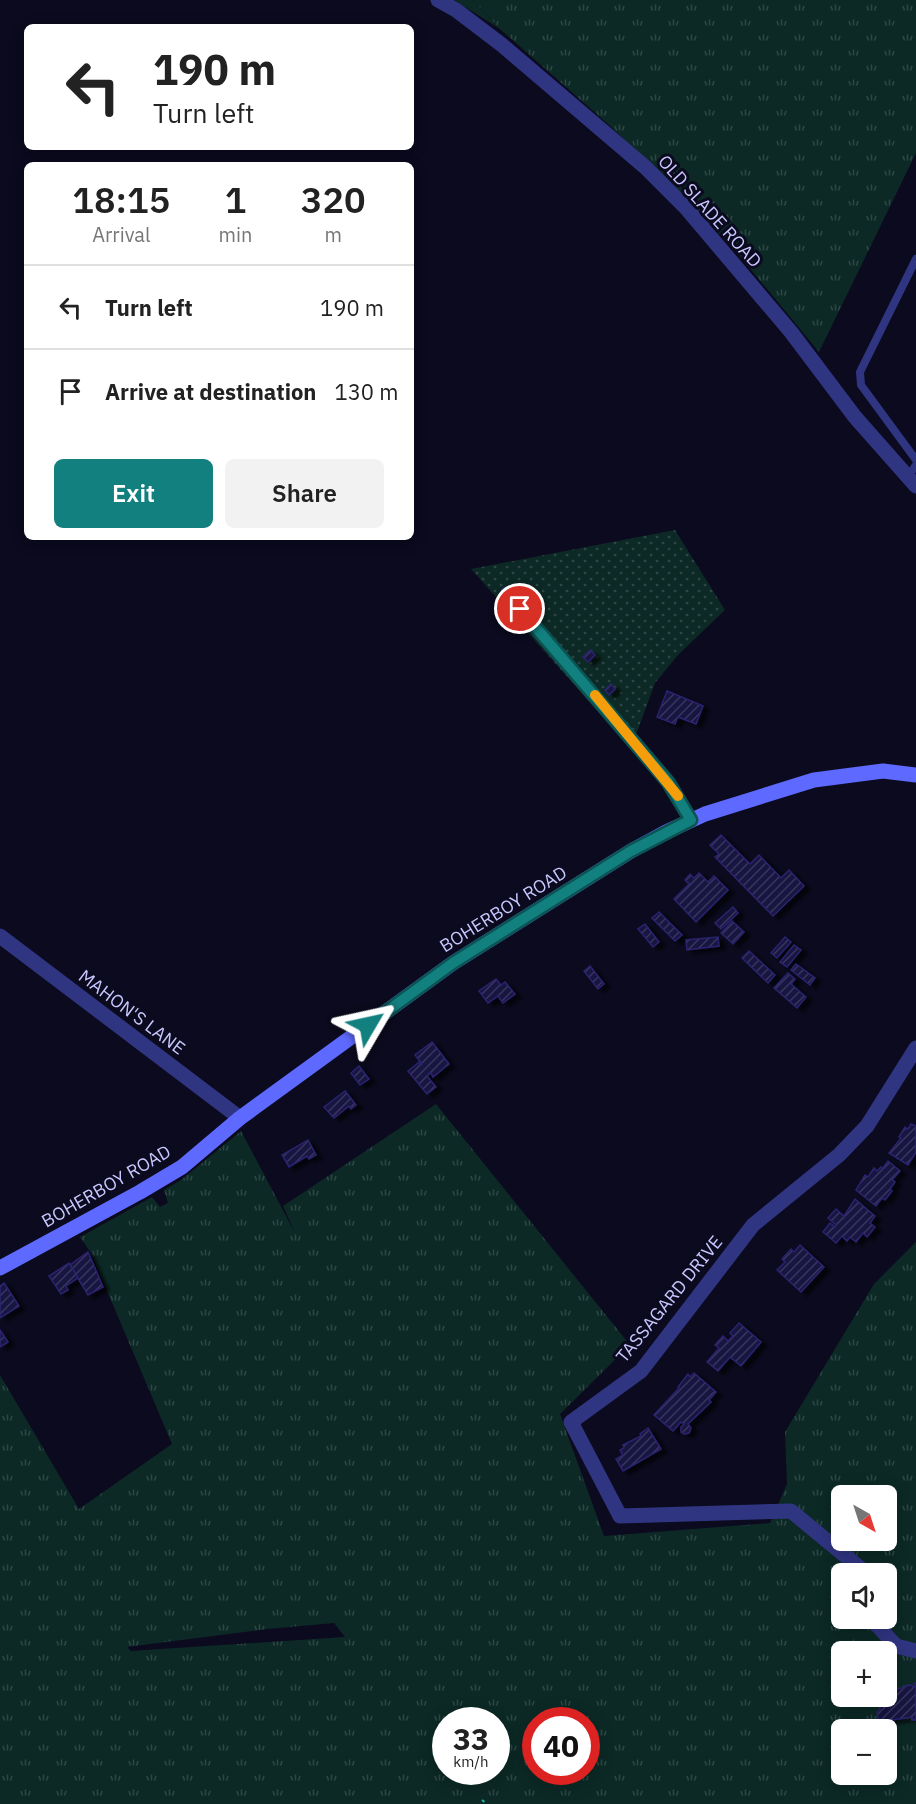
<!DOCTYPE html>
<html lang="en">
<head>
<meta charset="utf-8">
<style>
  :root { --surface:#fff; --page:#f2f2f2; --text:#222; --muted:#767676; --line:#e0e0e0; --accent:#138080 }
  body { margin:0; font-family:"IBM Plex Sans",sans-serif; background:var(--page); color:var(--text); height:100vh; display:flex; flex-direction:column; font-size:22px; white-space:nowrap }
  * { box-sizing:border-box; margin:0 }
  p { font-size:20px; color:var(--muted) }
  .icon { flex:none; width:33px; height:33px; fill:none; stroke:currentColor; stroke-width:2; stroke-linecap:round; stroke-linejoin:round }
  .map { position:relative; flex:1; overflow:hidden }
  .sheet { position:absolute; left:24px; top:162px; width:390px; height:378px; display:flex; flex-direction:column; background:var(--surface); border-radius:9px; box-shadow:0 3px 15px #0003 }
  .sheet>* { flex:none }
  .guide { position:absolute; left:24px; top:24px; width:390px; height:126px; border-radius:9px; box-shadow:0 3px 15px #0003; background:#fff; color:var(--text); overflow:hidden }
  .needle { width:39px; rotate:141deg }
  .buttons { position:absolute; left:831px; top:1485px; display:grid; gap:12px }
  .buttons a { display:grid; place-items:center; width:66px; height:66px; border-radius:9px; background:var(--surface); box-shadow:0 3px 15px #0003; font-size:30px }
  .speed { position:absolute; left:432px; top:1707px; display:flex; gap:12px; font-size:30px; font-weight:700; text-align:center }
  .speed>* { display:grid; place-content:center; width:78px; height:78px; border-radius:50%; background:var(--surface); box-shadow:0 3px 15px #0003; line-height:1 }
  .speed small { font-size:15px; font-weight:400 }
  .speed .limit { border:9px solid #d22; background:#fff; color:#111 }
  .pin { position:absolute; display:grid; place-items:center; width:51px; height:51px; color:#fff; margin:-26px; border:3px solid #fff; border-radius:50%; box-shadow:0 2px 6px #0007 }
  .me { position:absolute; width:66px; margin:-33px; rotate:54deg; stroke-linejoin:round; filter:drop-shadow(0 0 4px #0008) }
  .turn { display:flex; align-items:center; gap:21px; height:126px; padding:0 30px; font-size:27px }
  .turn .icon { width:78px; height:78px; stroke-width:2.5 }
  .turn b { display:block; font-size:42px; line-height:51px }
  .eta { display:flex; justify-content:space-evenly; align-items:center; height:102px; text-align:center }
  .eta b { font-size:36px; font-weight:600; line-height:42px }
  .button { display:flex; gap:12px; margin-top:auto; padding:12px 30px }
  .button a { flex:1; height:69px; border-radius:9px; background:var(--accent); color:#fff; font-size:24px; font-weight:600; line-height:69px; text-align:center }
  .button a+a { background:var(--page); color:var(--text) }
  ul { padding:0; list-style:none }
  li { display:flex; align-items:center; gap:18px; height:84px; padding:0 30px; border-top:2px solid var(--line) }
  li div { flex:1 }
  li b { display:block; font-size:22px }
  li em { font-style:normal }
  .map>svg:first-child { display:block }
  .grass { fill:url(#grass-tufts); fill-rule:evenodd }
  .forest { fill:url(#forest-crowns) }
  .park { fill:url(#park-dots) }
  .building { fill:url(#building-hatch); stroke:#2b246f; stroke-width:1.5; filter:url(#shadow) }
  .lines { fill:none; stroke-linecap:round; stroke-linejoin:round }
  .path { stroke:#22b8a0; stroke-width:2; stroke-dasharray:3 4.5; stroke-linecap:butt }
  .lane { stroke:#303582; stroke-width:8 }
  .street { stroke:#303582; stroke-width:15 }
  .secondary { stroke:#5e6aff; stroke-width:15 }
  .route-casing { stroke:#0c5353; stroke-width:15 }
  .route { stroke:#138080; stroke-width:10 }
  .slow { stroke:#f59e0b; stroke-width:10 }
  .labels { text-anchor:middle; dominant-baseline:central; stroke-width:6; stroke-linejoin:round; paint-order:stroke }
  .street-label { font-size:18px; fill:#c8c7ff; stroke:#0b0a1e }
</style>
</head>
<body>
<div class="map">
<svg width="916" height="1804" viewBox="0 0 916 1804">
  <defs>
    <pattern id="grass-tufts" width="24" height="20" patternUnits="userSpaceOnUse" patternTransform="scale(1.5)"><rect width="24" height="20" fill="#0c2925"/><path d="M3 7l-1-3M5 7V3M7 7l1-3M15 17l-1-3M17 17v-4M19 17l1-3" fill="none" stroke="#2e4746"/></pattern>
    <pattern id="forest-crowns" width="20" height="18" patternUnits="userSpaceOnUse" patternTransform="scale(1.5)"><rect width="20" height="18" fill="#0c2925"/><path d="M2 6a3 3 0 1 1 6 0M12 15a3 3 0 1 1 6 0" fill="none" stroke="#2e4746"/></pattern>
    <pattern id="park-dots" width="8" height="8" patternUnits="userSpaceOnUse" patternTransform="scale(1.5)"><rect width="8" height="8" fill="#0c2925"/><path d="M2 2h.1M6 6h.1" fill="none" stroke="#2e4746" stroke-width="1.8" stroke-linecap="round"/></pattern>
    <pattern id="building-hatch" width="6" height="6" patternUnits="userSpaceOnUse" patternTransform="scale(1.5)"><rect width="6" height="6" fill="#191441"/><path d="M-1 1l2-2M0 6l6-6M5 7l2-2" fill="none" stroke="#39355e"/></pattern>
    <filter id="shadow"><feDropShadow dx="6" dy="3.5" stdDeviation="1.5" flood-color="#0009"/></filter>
  </defs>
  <rect width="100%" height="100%" fill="#0b0a1e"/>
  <g class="grass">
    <polygon points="473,0 916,0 916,153 819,352 738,254 673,186 609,125 500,29"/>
    <path d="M436,1104L630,1345L560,1414L604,1536L770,1523L787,1484L785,1432L874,1284L916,1242V1804H0V1375L79,1509L172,1444L91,1253L80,1237L152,1197L160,1207L168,1203L164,1190L181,1180L241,1131L295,1233L283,1206ZM842,1496H886V1540H842ZM842,1574H886V1618H842ZM334,1623L345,1637L131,1651L127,1647L267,1629ZM842,1652H886V1696H842ZM446,1720H496V1772H446ZM536,1720H586V1772H536ZM842,1730H886V1774H842Z"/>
  </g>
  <polygon class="forest" points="454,0 473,0 500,29"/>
  <polygon class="park" points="675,530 725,610 678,655 655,683 637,732 626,743 471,569"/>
  <g class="building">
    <polygon points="590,650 595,655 588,662 583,657"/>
    <polygon points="611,684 615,689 609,695 605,690"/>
    <polygon points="667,691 703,706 696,724 678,717 675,724 657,717"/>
    <polygon points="721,835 750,864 759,855 781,878 789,870 804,886 773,916 715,857 719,854 710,845"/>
    <polygon points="699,873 708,882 714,876 728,890 696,922 674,899 689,884 685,880 690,874 694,878"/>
    <polygon points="733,907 738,913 721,929 715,923"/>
    <polygon points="659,912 682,935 675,941 652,918"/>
    <polygon points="732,921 744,932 733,944 721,933"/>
    <polygon points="645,924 659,942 653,947 638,929"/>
    <polygon points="718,937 719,946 687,950 686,940"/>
    <polygon points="785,937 791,942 777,958 771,953"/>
    <polygon points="794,945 801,950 787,967 780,962"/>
    <polygon points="749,951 775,975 768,983 742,958"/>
    <polygon points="796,964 815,978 810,985 791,970"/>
    <polygon points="590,966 604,984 598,989 584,971"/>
    <polygon points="788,973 795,979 791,984 806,997 797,1008 774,988"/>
    <polygon points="496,979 501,985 505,982 515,994 503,1003 498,996 488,1003 479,991"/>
    <polygon points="432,1042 449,1064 433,1077 431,1073 427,1076 436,1087 427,1094 408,1071 419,1062 421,1065 422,1064 415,1055"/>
    <polygon points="359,1066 369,1079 360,1085 351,1073"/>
    <polygon points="345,1091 356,1105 351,1109 349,1106 334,1118 324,1107"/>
    <polygon points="911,1124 916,1126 916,1152 908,1165 889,1153 901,1138 899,1137 905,1127 908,1129"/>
    <polygon points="308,1140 316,1155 309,1159 307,1156 289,1167 282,1155"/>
    <polygon points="888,1161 900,1171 892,1180 895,1182 890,1189 892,1191 885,1200 882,1198 876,1206 856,1190 865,1175 868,1177 874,1168 877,1171 881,1167 882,1169"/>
    <polygon points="855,1199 875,1216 870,1223 875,1227 867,1237 863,1233 856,1242 850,1237 847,1241 842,1236 836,1243 823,1232 830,1223 835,1227 836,1225 828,1218 836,1209 844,1216"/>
    <polygon points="800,1245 824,1267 801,1292 777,1270 785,1262 782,1259 791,1249 794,1252"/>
    <polygon points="88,1252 103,1287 88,1295 70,1265"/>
    <polygon points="69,1263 78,1278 66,1286 68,1290 61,1294 49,1276"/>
    <polygon points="4,1283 19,1306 0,1318 0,1286"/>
    <polygon points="739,1323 761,1342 741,1366 730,1357 718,1371 707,1362 719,1348 715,1345 723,1336 728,1341 733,1336 730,1333"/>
    <polygon points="0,1330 8,1342 0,1347"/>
    <polygon points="694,1373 716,1392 709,1400 711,1402 688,1424 691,1428 689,1433 684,1434 681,1432 681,1427 684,1424 681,1422 673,1431 654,1415 679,1388 678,1387 688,1374 690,1377"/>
    <polygon points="648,1428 661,1449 623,1471 616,1459 623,1455 620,1450 624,1448 623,1445 641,1436 640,1434"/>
    <polygon points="915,1683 916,1683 916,1720 912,1720 912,1717 879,1722 877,1712 880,1709 878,1696 886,1696 888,1689 904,1688 904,1686 912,1685 913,1687 916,1686"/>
  </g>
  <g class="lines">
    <polyline class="path" points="482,1800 487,1804"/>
    <g class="lane">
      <polyline points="916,259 860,372 861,385 916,460"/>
      <polyline points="908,477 916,465"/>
      <polyline points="505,591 668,782 691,820"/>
    </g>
    <g class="street">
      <polyline points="438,0 456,10 502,45 645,167 686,208 791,332 855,417 916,486"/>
      <polyline points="0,936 240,1118"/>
      <polyline points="862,1574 860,1568 791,1511 620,1516 571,1422 641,1371 753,1225 839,1155 867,1126 916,1048"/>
      <polyline points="874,1618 875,1623 896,1646 916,1651"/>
    </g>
    <polyline class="secondary" points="0,1268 140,1192 182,1167 240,1118 453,963 631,851 666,832 705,814 814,780 883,771 916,775"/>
  </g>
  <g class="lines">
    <g class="route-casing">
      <polyline id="route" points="368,1025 453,963 631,851 691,820 668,782 520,609"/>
    </g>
    <use href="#route" class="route"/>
    <polyline class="slow" points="595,695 678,796"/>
  </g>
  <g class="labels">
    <g class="street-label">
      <text transform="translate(710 211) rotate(48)">OLD SLADE ROAD</text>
      <text transform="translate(503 909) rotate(-32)">BOHERBOY ROAD</text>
      <text transform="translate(132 1012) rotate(37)">MAHON'S LANE</text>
      <text transform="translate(106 1186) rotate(-30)">BOHERBOY ROAD</text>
      <text transform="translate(669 1299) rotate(-51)">TASSAGARD DRIVE</text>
    </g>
  </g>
</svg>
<div class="buttons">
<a><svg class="needle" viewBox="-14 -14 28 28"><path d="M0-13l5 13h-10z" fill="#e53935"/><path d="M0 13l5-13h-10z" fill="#767676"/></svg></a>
<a><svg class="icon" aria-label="sound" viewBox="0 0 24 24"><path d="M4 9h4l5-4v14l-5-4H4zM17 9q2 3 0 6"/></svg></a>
<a>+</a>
<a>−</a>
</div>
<div class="speed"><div>33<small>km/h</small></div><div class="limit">40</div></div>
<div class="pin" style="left:520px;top:609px;background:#d93025"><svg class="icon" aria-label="arrive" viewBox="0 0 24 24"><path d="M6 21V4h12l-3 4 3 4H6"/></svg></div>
<svg class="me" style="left:368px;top:1025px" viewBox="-20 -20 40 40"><path d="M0-17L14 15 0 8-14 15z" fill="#138080" stroke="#fff" stroke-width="4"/></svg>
<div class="guide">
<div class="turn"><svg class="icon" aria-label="left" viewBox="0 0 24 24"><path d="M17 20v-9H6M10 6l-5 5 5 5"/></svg><div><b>190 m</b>Turn left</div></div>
</div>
<section class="sheet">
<div class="eta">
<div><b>18:15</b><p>Arrival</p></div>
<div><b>1</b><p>min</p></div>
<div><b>320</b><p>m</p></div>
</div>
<ul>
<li><svg class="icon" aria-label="left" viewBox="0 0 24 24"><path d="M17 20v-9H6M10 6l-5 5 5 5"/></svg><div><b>Turn left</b></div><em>190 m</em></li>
<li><svg class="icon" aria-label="arrive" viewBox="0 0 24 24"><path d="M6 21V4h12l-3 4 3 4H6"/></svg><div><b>Arrive at destination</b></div><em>130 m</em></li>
</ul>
<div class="button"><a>Exit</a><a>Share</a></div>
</section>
</div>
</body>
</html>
